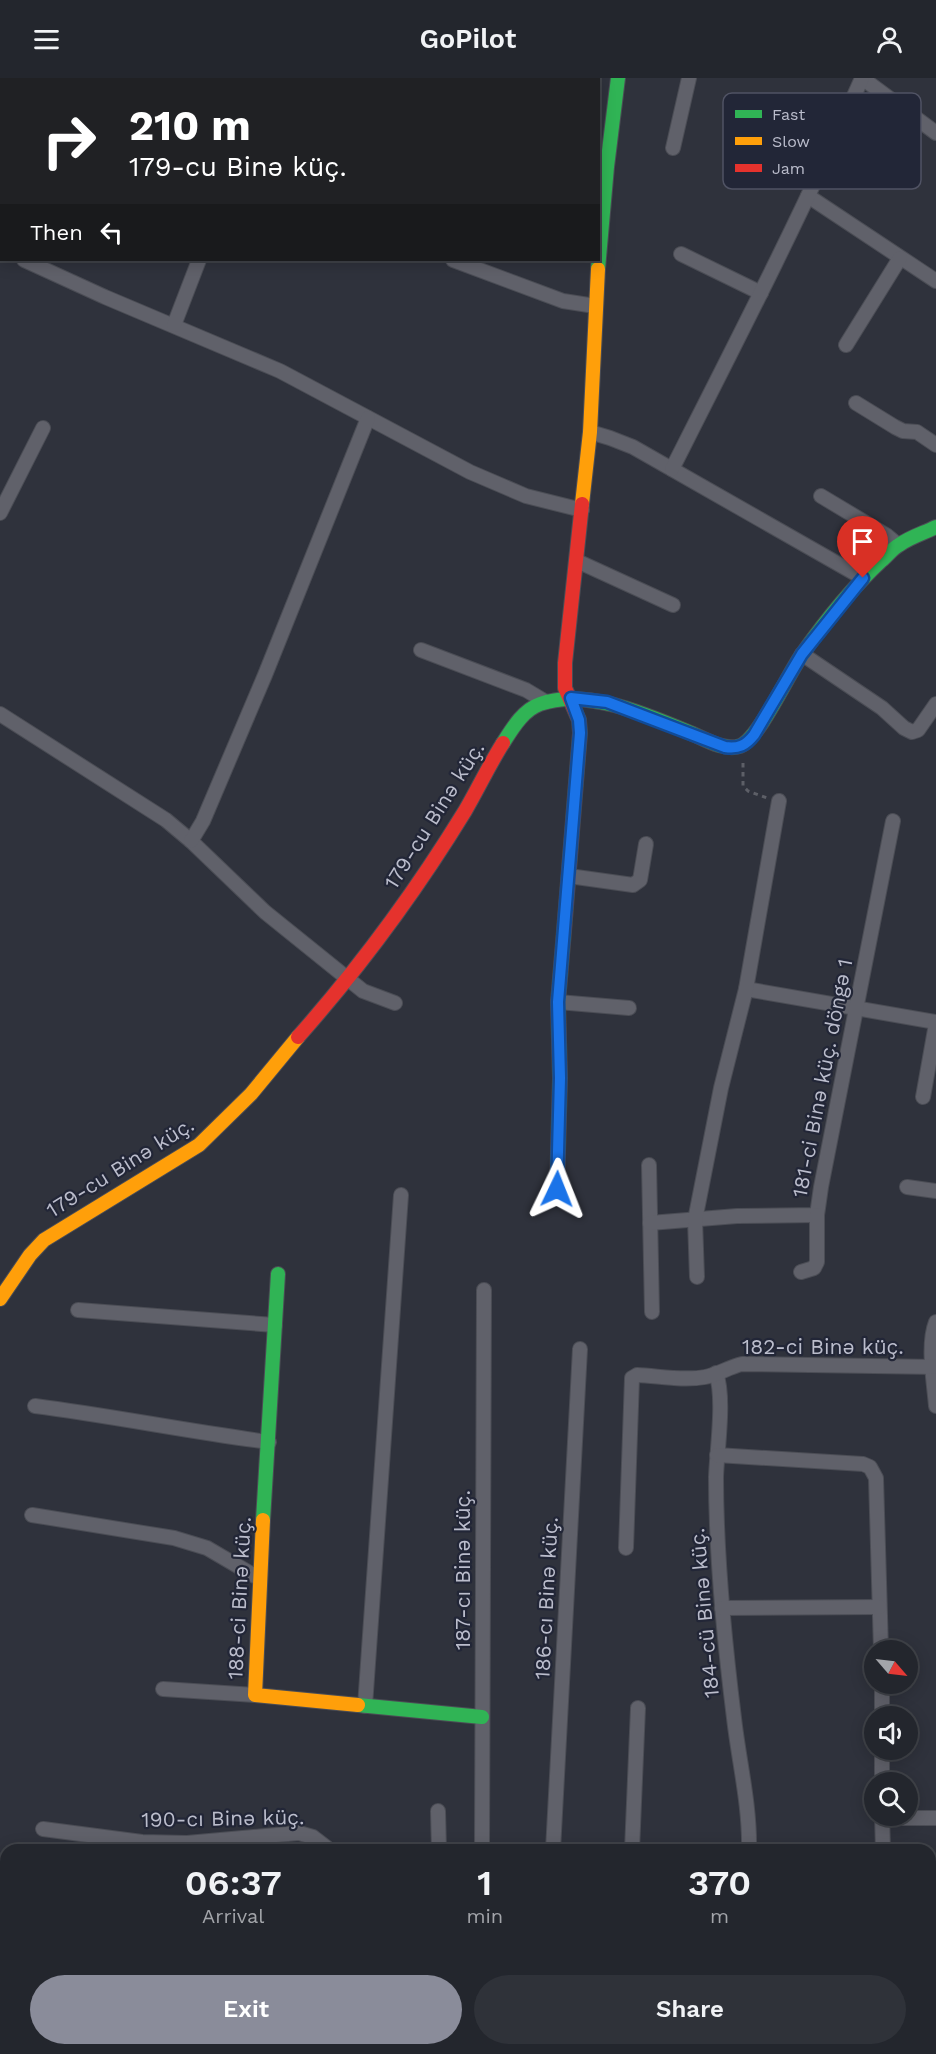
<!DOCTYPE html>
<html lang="en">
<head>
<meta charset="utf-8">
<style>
  :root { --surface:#23262d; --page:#2f3239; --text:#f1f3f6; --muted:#a3a5aa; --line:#404349; --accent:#8a8c9a }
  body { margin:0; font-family:"Work Sans",sans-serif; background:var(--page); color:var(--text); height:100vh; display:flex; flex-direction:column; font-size:22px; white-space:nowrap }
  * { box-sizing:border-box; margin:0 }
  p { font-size:20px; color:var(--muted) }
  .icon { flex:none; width:33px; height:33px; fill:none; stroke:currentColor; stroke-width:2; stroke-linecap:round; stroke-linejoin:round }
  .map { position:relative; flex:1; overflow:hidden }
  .details { position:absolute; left:0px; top:1766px; width:936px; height:212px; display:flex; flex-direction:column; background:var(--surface); border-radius:18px 18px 0 0; box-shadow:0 3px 15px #0003,0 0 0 2px var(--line) }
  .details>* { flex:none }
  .top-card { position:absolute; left:0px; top:0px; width:600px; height:183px; box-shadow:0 3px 15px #0003,0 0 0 2px var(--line); background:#202124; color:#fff; overflow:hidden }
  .needle { width:39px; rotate:118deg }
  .fabs { position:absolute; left:864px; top:1562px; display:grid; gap:12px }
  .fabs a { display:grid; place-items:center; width:54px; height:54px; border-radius:50%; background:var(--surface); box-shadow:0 3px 15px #0003,0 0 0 2px var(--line); font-size:30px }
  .pin { position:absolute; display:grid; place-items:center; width:51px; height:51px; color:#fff; margin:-62px -26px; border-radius:50% 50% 50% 0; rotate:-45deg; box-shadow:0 0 6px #0007 }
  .pin .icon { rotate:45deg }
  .me { position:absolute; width:66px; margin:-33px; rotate:2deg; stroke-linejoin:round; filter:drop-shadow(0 0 4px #0008) }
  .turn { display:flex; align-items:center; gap:21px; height:126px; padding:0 30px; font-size:27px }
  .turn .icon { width:78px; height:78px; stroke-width:2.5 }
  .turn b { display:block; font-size:42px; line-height:51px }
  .then { display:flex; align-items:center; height:57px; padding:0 30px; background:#0003; gap:12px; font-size:22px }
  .eta { display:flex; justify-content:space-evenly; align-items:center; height:102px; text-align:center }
  .eta b { font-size:36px; font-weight:600; line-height:42px }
  .action { display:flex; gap:12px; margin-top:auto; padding:12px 30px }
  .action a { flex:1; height:69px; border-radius:36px; background:var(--accent); color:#fff; font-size:24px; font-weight:600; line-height:69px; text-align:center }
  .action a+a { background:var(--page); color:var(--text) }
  header { display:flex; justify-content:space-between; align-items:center; height:78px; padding:0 30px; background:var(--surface); font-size:27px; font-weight:600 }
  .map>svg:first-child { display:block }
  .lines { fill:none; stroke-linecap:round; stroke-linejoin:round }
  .street-casing { stroke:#4b4d55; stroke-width:16 }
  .fast-casing { stroke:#4b4d55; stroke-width:16 }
  .slow-casing { stroke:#4b4d55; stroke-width:16 }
  .jam-casing { stroke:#4b4d55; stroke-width:16 }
  .path { stroke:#5d5f67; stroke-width:3; stroke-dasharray:4.5 4.5; stroke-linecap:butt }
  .street { stroke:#60616a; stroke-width:14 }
  .fast { stroke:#30b455; stroke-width:14 }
  .slow { stroke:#ff9f0a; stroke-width:14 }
  .jam { stroke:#e5322d; stroke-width:14 }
  .route-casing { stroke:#114b97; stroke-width:15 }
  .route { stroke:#1a73e8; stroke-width:10 }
  .labels { text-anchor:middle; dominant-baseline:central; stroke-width:4.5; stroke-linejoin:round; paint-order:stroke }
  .street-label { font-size:21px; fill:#bbbdcc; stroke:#222637 }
  .key { fill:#222637; stroke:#505364; stroke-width:1.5 }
  .key-label { font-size:16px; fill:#bbbdcc }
</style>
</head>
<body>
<header><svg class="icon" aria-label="menu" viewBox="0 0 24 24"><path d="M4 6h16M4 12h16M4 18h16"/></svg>GoPilot<svg class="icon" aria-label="person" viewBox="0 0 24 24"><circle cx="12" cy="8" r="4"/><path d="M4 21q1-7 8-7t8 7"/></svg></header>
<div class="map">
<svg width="936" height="1976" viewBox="0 0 936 1976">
  <rect width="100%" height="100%" fill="#2f323c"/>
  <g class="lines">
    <g class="street-casing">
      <g id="street">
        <polyline points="442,0 446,2"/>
        <polyline points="862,0 936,55"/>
        <polyline points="307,2 308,0"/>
        <polyline points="673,70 689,0"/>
        <polyline points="808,118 936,203"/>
        <polyline points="0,171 2,171"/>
        <polyline points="681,176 761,215"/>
        <polyline points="24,182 105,219 280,293 470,394 526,418 582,432"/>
        <polyline points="453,182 563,223 595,228"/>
        <polyline points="174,247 199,182"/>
        <polyline points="846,267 900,180"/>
        <polyline points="856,325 895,349 903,353 917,354 936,367"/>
        <polyline points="590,354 610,360 633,369 863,500"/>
        <path d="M672,391C738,261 804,132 862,0"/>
        <polyline points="821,418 886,457 898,467"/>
        <polyline points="0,435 43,350"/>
        <polyline points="577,483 673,527"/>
        <polyline points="421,572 526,612 546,624"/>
        <polyline points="802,576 882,630 904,650 912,654 918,652 936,626"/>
        <polyline points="0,636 166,742 191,763 265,834 363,913 395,925"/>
        <polyline points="191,763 203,743 265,597 368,340"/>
        <polyline points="569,798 633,807 640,802 646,766"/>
        <polyline points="746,911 936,944"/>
        <polyline points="558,924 629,930"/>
        <polyline points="923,1019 936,946"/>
        <polyline points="649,1087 652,1234"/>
        <polyline points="907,1109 936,1113"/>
        <polyline points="650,1145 737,1138 817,1137 821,1109 893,743"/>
        <polyline points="801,1194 814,1190 817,1184 817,1137"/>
        <polyline points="697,1199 695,1142 721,1010 746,911 779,723"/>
        <polyline points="78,1232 275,1247"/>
        <path d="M936,1244C927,1267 934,1303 936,1328"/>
        <path d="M716,1295C725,1320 717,1371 716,1399C716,1480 724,1560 734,1640C739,1684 750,1727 749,1772"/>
        <path d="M35,1328C113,1338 191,1354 269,1364"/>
        <polyline points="717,1377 863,1386 870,1389 876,1400 881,1572"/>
        <polyline points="32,1437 174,1460 207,1470 260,1501"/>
        <path d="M626,1470L632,1300L637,1297C659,1298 683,1303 705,1299C717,1297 729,1289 742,1286L936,1289"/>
        <polyline points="722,1530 879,1529"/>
        <polyline points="163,1611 255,1617"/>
        <polyline points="365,1628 401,1117"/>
        <polyline points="882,1638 882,1605"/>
        <polyline points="882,1704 882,1671"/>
        <polyline points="438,1733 439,1772"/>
        <polyline points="882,1737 883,1772"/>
        <polyline points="882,1740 936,1740"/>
        <polyline points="43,1751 142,1764 187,1765 299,1755 313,1759 326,1769 326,1772"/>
        <polyline points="482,1772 484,1212"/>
        <polyline points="553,1772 580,1271"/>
        <polyline points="632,1772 638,1630"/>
        <polyline points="0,1938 6,1938"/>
        <polyline points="930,1940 936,1938"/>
        <polyline points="333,1971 333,1976"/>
        <polyline points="445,1971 445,1976"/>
        <polyline points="496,1971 497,1976"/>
        <polyline points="539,1976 540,1971"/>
        <polyline points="622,1976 623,1971"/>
        <polyline points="744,1976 744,1971"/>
        <polyline points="858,1976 867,1971"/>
      </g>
    </g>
    <g class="fast-casing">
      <g id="fast">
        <polyline points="598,191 607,89 618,0"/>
        <path d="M503,665C512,651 523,632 540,626C586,609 650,638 693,656C706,662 725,673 740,668C759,661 789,594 803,575C826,542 853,509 882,482C888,477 893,470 899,467C910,459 924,455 936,449"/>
        <polyline points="557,1111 560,1000 558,924 564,853"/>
        <polyline points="263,1442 278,1196"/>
        <polyline points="358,1627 482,1639"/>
      </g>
    </g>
    <g class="slow-casing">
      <g id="slow">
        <polyline points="582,426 590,354 598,191"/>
        <polyline points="0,1221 30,1177 44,1162 199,1067 251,1016 298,959"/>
        <polyline points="263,1442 255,1617 358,1627"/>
      </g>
    </g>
    <g class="jam-casing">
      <g id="jam">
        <polyline points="564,853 580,655 579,642 565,610 565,585 582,426"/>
        <path d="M298,959C360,889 416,813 465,733C478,711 489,687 503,665"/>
      </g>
    </g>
    <polyline class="path" points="743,685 743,708 748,713 767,720"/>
    <use href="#street" class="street"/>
    <use href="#fast" class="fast"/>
    <use href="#slow" class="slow"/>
    <use href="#jam" class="jam"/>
  </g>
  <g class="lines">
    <g class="route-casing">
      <path id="route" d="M557,1111L560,1000L558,924L580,655L579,642L571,620L607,624L725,669C739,671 746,667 754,657L802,576L863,500"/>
    </g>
    <use href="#route" class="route"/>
  </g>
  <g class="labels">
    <g class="street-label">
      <text transform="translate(434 737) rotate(-58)">179-cu Binə küç.</text>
      <text transform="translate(822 1000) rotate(-79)">181-ci Binə küç. döngə 1</text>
      <text transform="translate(120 1089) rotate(-32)">179-cu Binə küç.</text>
      <text x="823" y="1268">182-ci Binə küç.</text>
      <text transform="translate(462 1492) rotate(-90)">187-cı Binə küç.</text>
      <text transform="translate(239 1520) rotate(-87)">188-ci Binə küç.</text>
      <text transform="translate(546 1520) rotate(-87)">186-cı Binə küç.</text>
      <text transform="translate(704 1535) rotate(-95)">184-cü Binə küç.</text>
      <text transform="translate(223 1740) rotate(-1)">190-cı Binə küç.</text>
    </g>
  </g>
  <rect x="723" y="15" width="198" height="96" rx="9" class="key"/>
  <rect x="735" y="32" width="27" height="8" fill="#30b455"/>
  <rect x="735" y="59" width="27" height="8" fill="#ff9f0a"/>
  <rect x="735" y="86" width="27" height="8" fill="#e5322d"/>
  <g class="key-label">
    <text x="772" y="42">Fast</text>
    <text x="772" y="69">Slow</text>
    <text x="772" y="96">Jam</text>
  </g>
</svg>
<div class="fabs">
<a><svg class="needle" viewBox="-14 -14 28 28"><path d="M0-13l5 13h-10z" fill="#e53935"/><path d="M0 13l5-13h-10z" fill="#a3a5aa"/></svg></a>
<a><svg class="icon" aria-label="sound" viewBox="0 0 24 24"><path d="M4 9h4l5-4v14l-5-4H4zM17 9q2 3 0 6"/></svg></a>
<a><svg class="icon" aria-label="search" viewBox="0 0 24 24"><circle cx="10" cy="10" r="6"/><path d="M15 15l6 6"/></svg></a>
</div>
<div class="pin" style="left:863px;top:500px;background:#d93025"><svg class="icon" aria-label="arrive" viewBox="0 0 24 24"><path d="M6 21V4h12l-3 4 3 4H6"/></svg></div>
<svg class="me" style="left:557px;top:1111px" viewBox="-20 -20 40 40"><path d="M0-17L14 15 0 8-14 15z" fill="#1a73e8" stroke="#fff" stroke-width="4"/></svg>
<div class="top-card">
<div class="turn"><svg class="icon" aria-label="right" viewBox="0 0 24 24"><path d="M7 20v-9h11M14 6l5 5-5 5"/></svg><div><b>210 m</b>179-cu Binə küç.</div></div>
<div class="then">Then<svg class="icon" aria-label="left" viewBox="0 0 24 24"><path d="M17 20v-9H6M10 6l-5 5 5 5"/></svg></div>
</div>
<section class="details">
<div class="eta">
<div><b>06:37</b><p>Arrival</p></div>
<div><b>1</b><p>min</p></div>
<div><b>370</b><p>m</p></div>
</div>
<div class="action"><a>Exit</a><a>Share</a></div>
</section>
</div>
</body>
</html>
